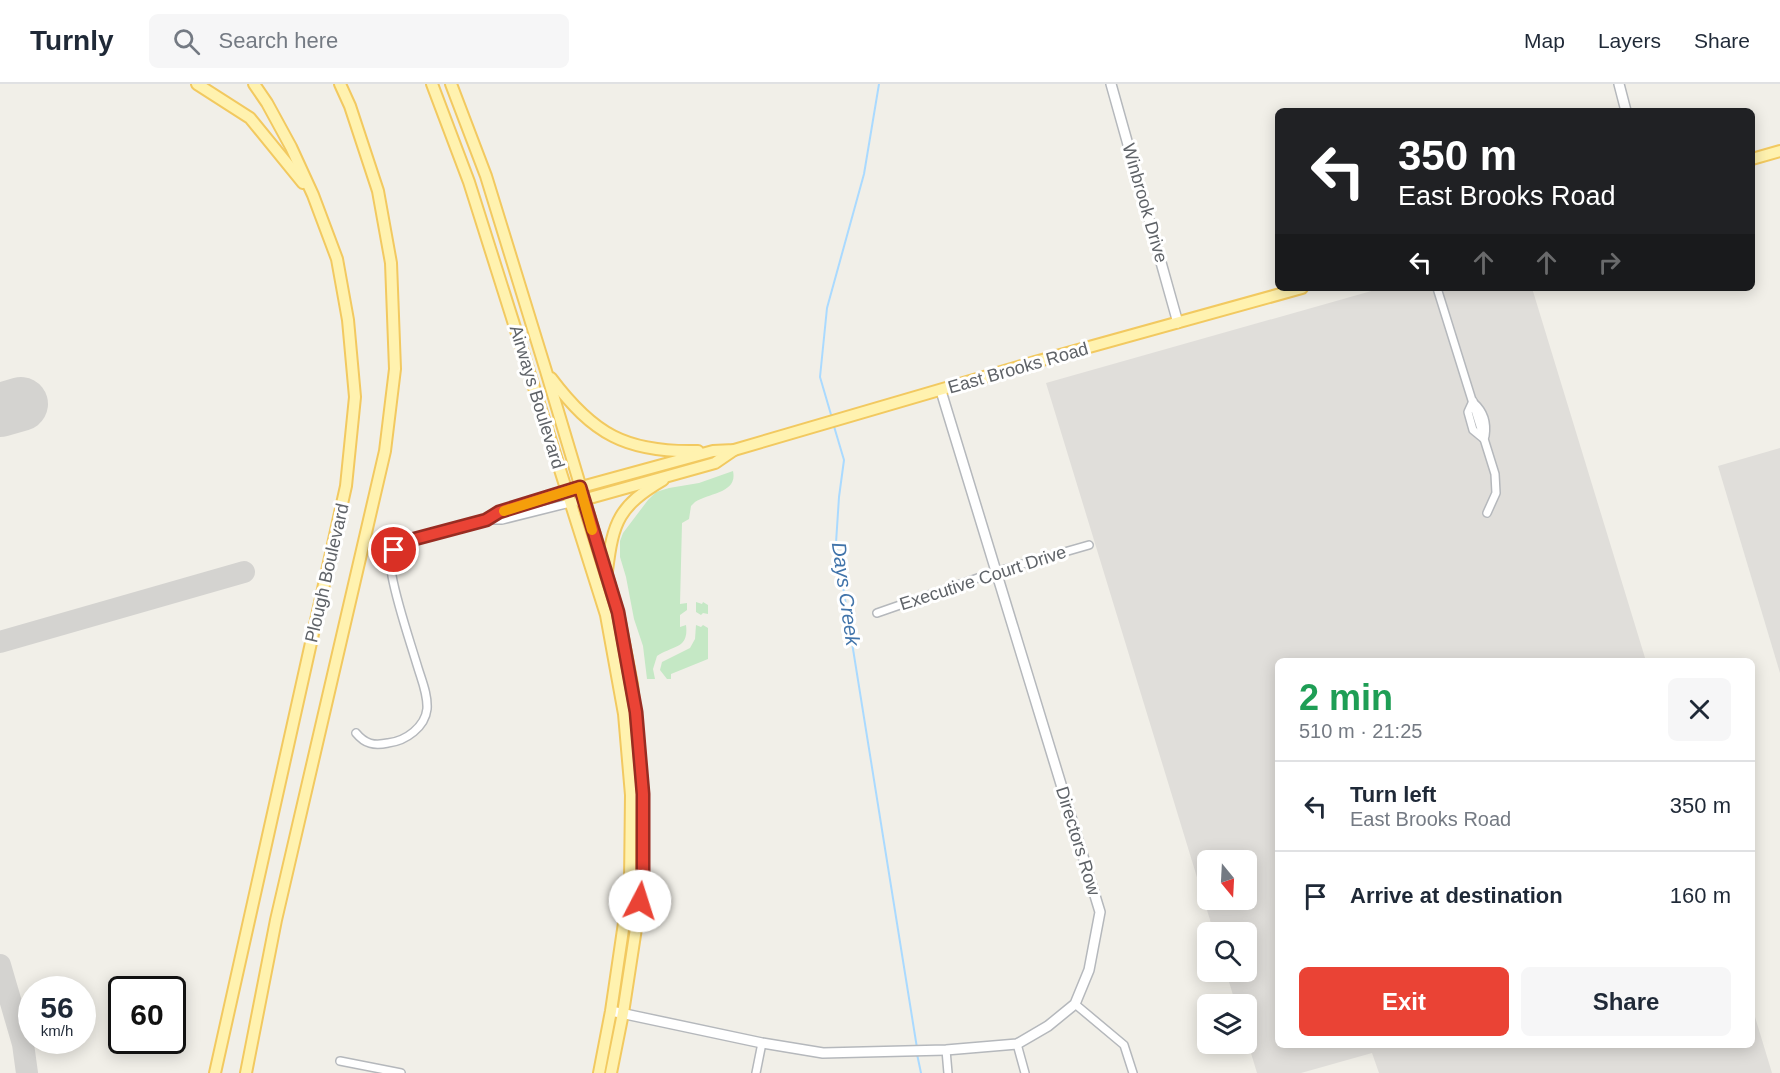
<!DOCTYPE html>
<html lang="en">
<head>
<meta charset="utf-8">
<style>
  :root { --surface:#fff; --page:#f6f6f7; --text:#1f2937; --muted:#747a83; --line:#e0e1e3; --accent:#ea4335 }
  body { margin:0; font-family:Arial,sans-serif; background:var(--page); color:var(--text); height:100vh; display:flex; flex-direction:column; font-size:22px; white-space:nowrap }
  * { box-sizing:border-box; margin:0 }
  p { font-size:20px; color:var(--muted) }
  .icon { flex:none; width:33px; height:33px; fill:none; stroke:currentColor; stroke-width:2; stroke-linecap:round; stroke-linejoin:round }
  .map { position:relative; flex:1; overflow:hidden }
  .side { position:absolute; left:1275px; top:574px; width:480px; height:390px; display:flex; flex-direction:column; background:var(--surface); border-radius:9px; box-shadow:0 3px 15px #0003 }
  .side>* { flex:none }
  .banner { position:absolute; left:1275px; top:24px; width:480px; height:183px; border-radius:9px; box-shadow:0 3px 15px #0003; background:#202124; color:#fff; overflow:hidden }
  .needle { width:39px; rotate:162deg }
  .controls { position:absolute; left:1197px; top:766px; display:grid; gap:12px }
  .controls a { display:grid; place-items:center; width:60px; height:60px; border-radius:9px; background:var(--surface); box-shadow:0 3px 15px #0003; font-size:30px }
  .speed { position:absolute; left:18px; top:892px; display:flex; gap:12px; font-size:30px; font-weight:700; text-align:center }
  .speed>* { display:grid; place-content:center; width:78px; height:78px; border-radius:50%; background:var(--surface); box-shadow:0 3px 15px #0003; line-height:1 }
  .speed small { font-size:15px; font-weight:400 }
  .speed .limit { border:3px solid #111; border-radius:9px; background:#fff; color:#111 }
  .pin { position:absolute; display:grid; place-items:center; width:51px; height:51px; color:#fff; margin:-26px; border:3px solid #fff; border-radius:50%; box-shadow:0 2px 6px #0007 }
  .me { position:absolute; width:66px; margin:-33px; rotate:5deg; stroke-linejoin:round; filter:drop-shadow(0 0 4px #0008) }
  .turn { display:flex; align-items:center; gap:21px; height:126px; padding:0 24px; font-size:27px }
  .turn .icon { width:78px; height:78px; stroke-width:2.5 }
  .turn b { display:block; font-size:42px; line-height:51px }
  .lanes { display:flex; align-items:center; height:57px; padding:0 24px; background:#0003; justify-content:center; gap:30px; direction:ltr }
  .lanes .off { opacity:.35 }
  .round { display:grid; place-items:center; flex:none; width:63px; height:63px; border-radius:9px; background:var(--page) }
  .summary { display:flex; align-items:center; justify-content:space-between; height:102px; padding:0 24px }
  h1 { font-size:36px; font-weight:800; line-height:45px; color:#1e9e55 }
  .button { display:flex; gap:12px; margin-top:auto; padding:12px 24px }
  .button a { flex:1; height:69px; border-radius:9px; background:var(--accent); color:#fff; font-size:24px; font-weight:800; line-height:69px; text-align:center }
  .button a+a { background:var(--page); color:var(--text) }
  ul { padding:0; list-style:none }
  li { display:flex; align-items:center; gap:18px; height:90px; padding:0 24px; border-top:2px solid var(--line) }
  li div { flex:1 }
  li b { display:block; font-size:22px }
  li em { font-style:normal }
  header { display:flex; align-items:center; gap:36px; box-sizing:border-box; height:84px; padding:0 30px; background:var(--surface); border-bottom:2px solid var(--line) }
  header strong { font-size:28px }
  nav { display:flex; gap:33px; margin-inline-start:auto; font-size:21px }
  .search { width:420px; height:54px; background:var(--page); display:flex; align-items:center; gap:15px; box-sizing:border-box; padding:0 21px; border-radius:9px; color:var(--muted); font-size:22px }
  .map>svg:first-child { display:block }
  .industrial { fill:#e0deda; fill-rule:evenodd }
  .green { fill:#c5e8c5 }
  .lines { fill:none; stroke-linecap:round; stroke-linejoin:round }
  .stream { stroke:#aadaff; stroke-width:2 }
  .taxiway { stroke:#d4d3d0; stroke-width:22 }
  .runway { stroke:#d4d3d0; stroke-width:54 }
  .minor-casing { stroke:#b5b8bc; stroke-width:10 }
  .tertiary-casing { stroke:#b5b8bc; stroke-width:12 }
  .primary-casing { stroke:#f2c960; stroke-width:14 }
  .minor { stroke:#fff; stroke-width:7 }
  .tertiary { stroke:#fff; stroke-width:9 }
  .primary { stroke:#fff2af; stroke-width:10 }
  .route-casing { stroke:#982c22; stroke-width:15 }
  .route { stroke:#ea4335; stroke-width:10 }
  .slow { stroke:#f59e0b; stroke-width:10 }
  .labels { text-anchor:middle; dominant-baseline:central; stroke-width:6; stroke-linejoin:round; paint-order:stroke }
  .street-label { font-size:18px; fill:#5f6368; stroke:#fff }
  .water-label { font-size:20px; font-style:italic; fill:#4174aa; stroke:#fff }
</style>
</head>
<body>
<header>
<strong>Turnly</strong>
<div class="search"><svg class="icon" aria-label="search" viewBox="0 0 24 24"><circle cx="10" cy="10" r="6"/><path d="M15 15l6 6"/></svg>Search here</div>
<nav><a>Map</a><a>Layers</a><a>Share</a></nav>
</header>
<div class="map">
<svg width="1780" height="989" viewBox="0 0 1780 989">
  <rect width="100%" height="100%" fill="#f1efe8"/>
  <g class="industrial">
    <path d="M1382,204H1532L1646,577L1278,578V962H1752V923L1772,989H1379L1372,969L1301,989H1257L1247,956L1246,921H1236L1226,888H1246V849H1214L1046,299ZM1208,777H1246V816H1208Z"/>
    <polygon points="1780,364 1780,589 1718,382"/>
  </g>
  <g class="green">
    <path d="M733,387C738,409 709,409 695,418L691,422L689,435L682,439L680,520L687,519V526L680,531V543L686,541C689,565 673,561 657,572L653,585L655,595H647L643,562L634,535L626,493L620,473V457L623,449L648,416L656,408L669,404L699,399Z"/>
    <polygon points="696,518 702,520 703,518 708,521 708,530 703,529 701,531 696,528"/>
    <polygon points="696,541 701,543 703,541 708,544 708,575 671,590 671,595 667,595 660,586 662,578 690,564 695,555"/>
  </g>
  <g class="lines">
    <g class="stream">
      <polyline points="832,334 820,293 827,224 864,90 879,0"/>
      <polyline points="833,339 844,376 839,413 836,459 917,964"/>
      <polyline points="917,970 921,989"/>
    </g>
    <g class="taxiway">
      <polyline points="0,558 244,488"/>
      <polyline points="0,881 23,960 27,989"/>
    </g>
    <polyline class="runway" points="0,326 21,320"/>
    <g class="minor-casing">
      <g id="minor">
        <polyline points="1437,204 1495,390 1496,409 1487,429"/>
        <polyline points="1473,317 1468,328 1473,346 1484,355"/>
        <path d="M1474,319C1484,328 1487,339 1485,352"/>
        <polyline points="486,436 499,428 567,408"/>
        <polyline points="877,529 995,488 1089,461"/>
        <path d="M356,649C365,660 374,662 388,659C406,657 425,643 427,625C428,611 422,597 418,584C409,554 398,523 392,492L391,477L394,466L407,457L486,436H502L570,419"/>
        <polyline points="1075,920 1124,961 1133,989"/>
        <polyline points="1017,960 1025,989"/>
        <polyline points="946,966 948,989"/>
        <polyline points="340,977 401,989"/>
        <polyline points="756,989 762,959"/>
      </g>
    </g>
    <g class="tertiary-casing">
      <g id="tertiary">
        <polyline points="1111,0 1178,239"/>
        <polyline points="1619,0 1626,27"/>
        <polyline points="611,927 762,959 823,969 946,966 1017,960 1048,942 1075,920 1089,886 1100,828 941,307"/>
      </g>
    </g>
    <g class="primary-casing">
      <g id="primary">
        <polyline points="197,0 250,34 303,99"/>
        <polyline points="432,0 469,98 606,531 624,630 631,711 630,798 611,927 599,989"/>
        <polyline points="451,0 486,92 546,287 618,528 632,600 643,710 643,799 623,929 611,989"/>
        <polyline points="1752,75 1780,67"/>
        <path d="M551,294C593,350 626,369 698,367"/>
        <polyline points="574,405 713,367 734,366 1035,278 1302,204"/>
        <polyline points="579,417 715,379 734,366"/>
        <path d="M607,487C613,437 619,422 663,396"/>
        <polyline points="215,989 346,402 355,313 348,236 337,175 313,111 291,63 267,19 254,0"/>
        <polyline points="246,989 276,836 385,367 395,285 391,179 378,107 350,22 340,0"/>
      </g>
    </g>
    <use href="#minor" class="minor"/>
    <use href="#tertiary" class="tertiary"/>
    <use href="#primary" class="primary"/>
  </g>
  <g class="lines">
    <g class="route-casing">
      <polyline id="route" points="394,466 407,457 486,436 499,428 580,403 618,528 636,628 643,710 643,799 640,817"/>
    </g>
    <use href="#route" class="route"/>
    <polyline class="slow" points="504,427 580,403 592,446"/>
  </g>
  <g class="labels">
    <g class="street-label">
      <text transform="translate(1145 119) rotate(74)">Winbrook Drive</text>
      <text transform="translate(1018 284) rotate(-16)">East Brooks Road</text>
      <text transform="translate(537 313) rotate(73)">Airways Boulevard</text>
      <text transform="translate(327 489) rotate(-77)">Plough Boulevard</text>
      <text transform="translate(983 494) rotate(-18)">Executive Court Drive</text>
      <text transform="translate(1078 757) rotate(73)">Directors Row</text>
    </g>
    <g class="water-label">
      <text transform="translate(846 510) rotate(82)">Days Creek</text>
    </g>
  </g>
</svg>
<div class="controls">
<a><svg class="needle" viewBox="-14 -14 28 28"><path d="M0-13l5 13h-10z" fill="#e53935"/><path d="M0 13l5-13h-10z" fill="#747a83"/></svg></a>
<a><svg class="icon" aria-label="search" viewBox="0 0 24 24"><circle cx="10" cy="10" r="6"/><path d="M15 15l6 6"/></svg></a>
<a><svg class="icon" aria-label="layers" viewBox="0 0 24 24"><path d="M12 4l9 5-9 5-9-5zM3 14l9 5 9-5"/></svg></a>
</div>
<div class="speed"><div>56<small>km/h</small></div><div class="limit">60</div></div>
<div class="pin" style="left:394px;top:466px;background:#d93025"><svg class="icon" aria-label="arrive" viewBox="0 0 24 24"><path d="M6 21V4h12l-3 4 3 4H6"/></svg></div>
<svg class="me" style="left:640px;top:817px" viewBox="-20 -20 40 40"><circle r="19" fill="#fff"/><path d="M0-13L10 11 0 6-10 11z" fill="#ea4335"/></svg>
<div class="banner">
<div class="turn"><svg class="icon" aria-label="left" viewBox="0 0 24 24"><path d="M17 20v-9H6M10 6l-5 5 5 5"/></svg><div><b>350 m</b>East Brooks Road</div></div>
<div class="lanes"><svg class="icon" aria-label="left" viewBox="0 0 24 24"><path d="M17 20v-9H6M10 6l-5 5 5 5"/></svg><svg class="icon off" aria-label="ahead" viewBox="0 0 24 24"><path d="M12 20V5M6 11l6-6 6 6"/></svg><svg class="icon off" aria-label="ahead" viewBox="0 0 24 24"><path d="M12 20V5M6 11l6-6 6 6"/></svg><svg class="icon off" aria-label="right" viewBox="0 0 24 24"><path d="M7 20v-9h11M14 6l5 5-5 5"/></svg></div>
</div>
<section class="side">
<div class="summary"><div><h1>2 min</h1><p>510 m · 21:25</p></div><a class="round"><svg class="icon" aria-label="close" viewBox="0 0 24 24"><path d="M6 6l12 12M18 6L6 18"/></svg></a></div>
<ul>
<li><svg class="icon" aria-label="left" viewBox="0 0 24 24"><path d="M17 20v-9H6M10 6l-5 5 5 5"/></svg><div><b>Turn left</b><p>East Brooks Road</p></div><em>350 m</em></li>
<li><svg class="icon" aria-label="arrive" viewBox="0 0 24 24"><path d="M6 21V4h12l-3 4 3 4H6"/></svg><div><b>Arrive at destination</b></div><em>160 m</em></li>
</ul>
<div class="button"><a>Exit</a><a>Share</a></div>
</section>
</div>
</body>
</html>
